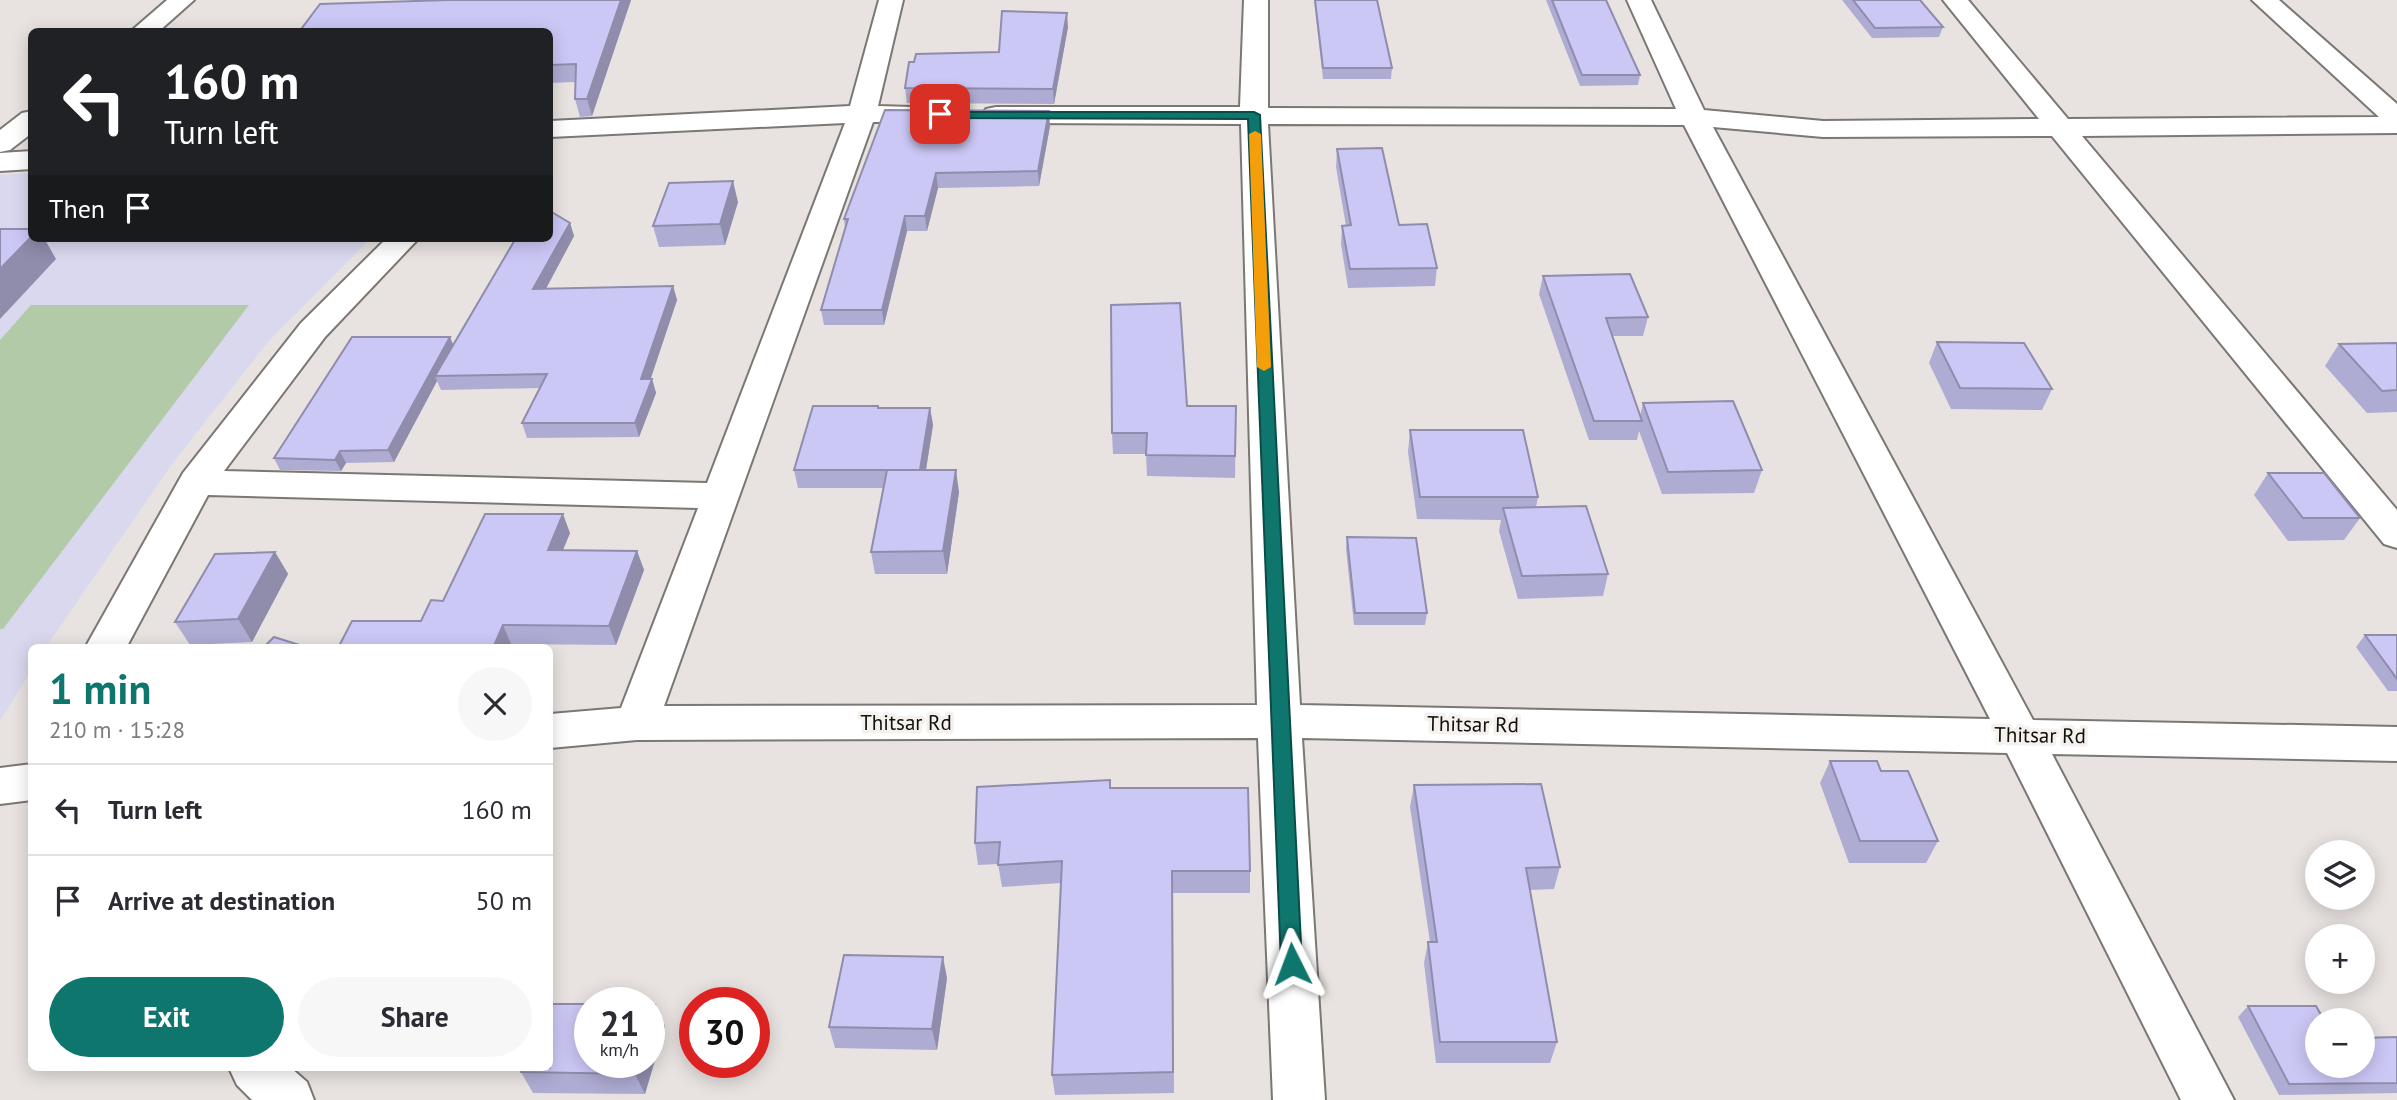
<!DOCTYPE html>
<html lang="en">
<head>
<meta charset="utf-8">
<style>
  :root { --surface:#fff; --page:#f7f7f7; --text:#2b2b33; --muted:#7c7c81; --line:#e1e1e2; --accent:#0f766e }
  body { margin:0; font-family:"PT Sans",sans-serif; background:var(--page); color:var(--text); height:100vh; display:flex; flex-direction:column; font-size:26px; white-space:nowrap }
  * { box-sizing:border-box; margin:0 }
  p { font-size:23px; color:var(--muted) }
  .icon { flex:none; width:38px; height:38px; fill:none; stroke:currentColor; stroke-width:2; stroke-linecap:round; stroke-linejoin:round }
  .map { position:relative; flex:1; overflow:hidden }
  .drawer { position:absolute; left:28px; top:644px; width:525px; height:427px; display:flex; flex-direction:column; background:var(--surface); border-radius:10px; box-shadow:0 4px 18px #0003 }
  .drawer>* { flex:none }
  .top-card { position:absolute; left:28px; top:28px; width:525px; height:214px; border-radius:10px; box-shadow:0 4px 18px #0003; background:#202124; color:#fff; overflow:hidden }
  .tools { position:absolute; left:2305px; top:840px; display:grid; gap:14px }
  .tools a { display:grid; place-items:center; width:70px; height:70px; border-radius:50%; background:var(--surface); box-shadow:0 4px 18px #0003; font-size:35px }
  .speed { position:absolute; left:574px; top:987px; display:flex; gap:14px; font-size:35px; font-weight:700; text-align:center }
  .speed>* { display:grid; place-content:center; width:91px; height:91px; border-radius:50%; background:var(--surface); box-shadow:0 4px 18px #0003; line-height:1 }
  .speed small { font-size:18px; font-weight:400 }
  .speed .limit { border:10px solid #d22; background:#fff; color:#111 }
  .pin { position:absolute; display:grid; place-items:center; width:60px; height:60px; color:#fff; margin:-30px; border-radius:14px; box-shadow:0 4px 10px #0006 }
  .me { position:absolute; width:77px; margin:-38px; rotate:357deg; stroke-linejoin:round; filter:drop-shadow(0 0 5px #0008) }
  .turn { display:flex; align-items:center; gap:24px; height:147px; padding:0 21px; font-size:32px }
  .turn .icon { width:91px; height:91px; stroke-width:2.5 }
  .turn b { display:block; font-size:49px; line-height:60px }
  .then { display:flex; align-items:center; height:66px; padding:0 21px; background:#0003; gap:14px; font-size:26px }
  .round { display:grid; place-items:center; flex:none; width:74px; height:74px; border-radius:37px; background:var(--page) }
  .overview { display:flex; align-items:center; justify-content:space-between; height:119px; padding:0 21px }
  h1 { font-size:42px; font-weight:600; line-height:52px; color:var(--accent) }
  .cta { display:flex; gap:14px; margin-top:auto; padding:14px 21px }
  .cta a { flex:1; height:80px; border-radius:42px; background:var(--accent); color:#fff; font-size:28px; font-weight:600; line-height:80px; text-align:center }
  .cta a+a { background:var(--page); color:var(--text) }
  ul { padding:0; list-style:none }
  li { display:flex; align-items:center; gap:21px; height:91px; padding:0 21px; border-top:2px solid var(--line) }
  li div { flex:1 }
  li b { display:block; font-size:26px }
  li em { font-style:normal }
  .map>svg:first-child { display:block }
  .education { fill:#dad8ee }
  .green { fill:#b2caa8 }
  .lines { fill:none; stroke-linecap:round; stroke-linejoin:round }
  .street-casing { stroke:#7b7773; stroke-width:4 }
  .street { fill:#fff; fill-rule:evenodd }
  .wall { fill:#afacd4 }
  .shaded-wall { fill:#8f8cac }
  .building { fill:#ccc8f6; stroke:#8f8cac; stroke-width:2 }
  .route { fill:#0f766e; stroke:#0a4d48; stroke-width:2 }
  .slow { fill:#f59e0b }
  .labels { text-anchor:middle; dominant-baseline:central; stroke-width:7; stroke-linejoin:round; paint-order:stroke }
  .street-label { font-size:21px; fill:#11100e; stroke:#f5f1ed }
</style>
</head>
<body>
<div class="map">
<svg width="2397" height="1100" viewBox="0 0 2397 1100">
  <rect width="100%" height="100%" fill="#e8e3e0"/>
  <polygon class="education" points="31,173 32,238 371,238 268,342 172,464 46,647 32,648 31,671 0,721 0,175"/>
  <polygon class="green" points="31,305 249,305 3,629 0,629 0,340"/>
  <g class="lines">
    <g class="street-casing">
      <g id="street">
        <polygon points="167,0 194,0 158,32 130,32"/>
        <path d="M879,0H903L878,106L946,108L950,114L946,120L936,122H873L664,706L1257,705L1241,124L996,123L986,121L982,115L986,109L996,107H1240L1244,0H1268V108L1676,109L1627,0H1651L1704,110L1823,121L2039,119L1943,0H1968L2068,119L2379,117L2252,0H2279L2397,104V133L2082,136L2397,510V548L2384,544L2052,136L1823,137L1713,127L2033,720L2397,727V761L2052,754L2234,1100H2181L2007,753L1302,738L1325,1100H1273L1258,738L637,740L550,748V714L621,708L698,508L208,495L126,648H85L183,473L301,323L387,238H419L325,337L224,471L707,483L845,123L550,137V121L850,106ZM1268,124L1684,125L1990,719L1300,705Z"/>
        <polygon points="32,111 32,133 10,150 0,152 0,130 22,113"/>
        <polygon points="32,151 32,169 0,171 0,153"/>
        <polygon points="32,764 32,800 0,804 0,768"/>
        <polygon points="229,1068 291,1068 307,1082 314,1100 252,1100 237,1085"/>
      </g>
    </g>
    <use href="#street" class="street"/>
  </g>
  <g class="wall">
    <polygon points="631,0 592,116 580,117 575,99 575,82 550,83 550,32"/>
    <polygon points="1314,0 1377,0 1392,68 1391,79 1323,79"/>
    <polygon points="1546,0 1606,0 1640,75 1638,85 1580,86"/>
    <polygon points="1842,0 1920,0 1943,27 1939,37 1872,38"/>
    <polygon points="1068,27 1054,104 907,103 905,88 999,52"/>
    <polygon points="885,110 1050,126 1039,186 938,188 927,231 907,231 884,325 824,325 821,310 845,228 844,219"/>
    <polygon points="1337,149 1399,225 1437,268 1435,286 1348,288 1341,244 1342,226 1346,226 1336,167"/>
    <polygon points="738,202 725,245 659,247 653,226"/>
    <polygon points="570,223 574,236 546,289 673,286 677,300 650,379 652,379 656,393 639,437 527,438 522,423 540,388 441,390 437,381 394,462 346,463 341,471 280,470 274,458 450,337 453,345"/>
    <polygon points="1543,276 1648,317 1643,336 1612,336 1640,416 1643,403 1762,470 1754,493 1662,494 1639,431 1637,440 1589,440 1539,294"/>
    <polygon points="1937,342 2052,389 2042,410 1951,409 1929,363"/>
    <polygon points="2397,343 2397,412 2367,413 2325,366 2339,344"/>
    <polygon points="878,406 879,408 930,408 933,425 926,470 959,492 947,574 875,574 871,552 884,488 798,488 794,470"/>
    <polygon points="1187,406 1236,406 1235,478 1147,476 1146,454 1113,454 1112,433"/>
    <polygon points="1410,430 1538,497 1536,507 1608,574 1603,596 1518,599 1499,531 1501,520 1417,519 1408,452"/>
    <polygon points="2268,473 2360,518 2344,540 2288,541 2254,495"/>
    <polygon points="570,533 563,550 637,551 644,570 616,645 511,644 510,648 338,648 421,621"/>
    <polygon points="1347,537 1427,613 1425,625 1354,625 1346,549"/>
    <polygon points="275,552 288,574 252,642 190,645 175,622"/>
    <polygon points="2365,635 2397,635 2397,691 2388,691 2356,647"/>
    <polygon points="1830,761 1938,841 1926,863 1849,863 1820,783"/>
    <polygon points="1414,785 1560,867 1554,889 1530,890 1557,1042 1550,1063 1436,1063 1424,963 1428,942 1430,942 1410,807"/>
    <polygon points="1111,788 1250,871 1250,893 1173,893 1174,1093 1055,1095 1052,1075 1061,883 1002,887 998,864 978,865 975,843"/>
    <polygon points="947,978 937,1050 835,1048 829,1027"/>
    <polygon points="655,1005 665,1026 645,1094 533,1093 521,1072"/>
    <polygon points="2248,1006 2317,1066 2397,1037 2397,1093 2279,1095 2238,1017"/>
  </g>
  <g class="shaded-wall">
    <polygon points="621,0 631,0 592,116 587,99"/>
    <polygon points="1067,13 1068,27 1054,104 1053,89"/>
    <polygon points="1049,111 1050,126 1039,186 1038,171"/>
    <polygon points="936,173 938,188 927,231 925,216"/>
    <polygon points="733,181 738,202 725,245 720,224"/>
    <polygon points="905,216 907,231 884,325 882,310"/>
    <polygon points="570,223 574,236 538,303 533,289"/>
    <polygon points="32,236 32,238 44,238 56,259 0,319 0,269"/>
    <polygon points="673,286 677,300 646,393 641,379"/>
    <polygon points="450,337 455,349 435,376 437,381 394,462 388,450"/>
    <polygon points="652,379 656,393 639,437 635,423"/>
    <polygon points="930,408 933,425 923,488 920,470"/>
    <polygon points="340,451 346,463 341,471 335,460"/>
    <polygon points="956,470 959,492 947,574 943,551"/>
    <polygon points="563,514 570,533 555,569 548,550"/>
    <polygon points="637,551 644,570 616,645 609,626"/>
    <polygon points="275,552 288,574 252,642 238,619"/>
    <polygon points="503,625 511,644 510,648 493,648"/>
    <polygon points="943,957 947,978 937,1050 932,1029"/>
    <polygon points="655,1005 665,1026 645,1094 635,1074 638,1062 649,1062 649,1025"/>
  </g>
  <g class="building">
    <polygon points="448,0 621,0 587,99 575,99 576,64 550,65 550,32 299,32 320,4"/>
    <polygon points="1315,0 1377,0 1392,68 1323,68"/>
    <polygon points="1552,0 1606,0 1640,75 1582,75"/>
    <polygon points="1853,0 1920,0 1943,27 1875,28"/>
    <polygon points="1002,11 1067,13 1053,89 905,88 909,62 914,62 916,54 999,52"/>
    <polygon points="885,110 1049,111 1038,171 936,173 925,216 905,216 882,310 821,310 848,219 844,219"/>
    <polygon points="1382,148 1399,225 1427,224 1437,268 1350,269 1342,226 1351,225 1337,149"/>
    <polygon points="733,181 720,224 653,226 669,183"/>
    <polygon points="550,211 570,223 533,289 673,286 641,379 652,379 635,423 522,423 547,374 435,376 516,238 550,238"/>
    <polygon points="0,229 32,229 32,236 0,269"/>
    <polygon points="1630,274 1648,317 1606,318 1642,421 1594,421 1543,276"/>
    <polygon points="1180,303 1187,406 1236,406 1235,456 1146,455 1147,433 1112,433 1111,305"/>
    <polygon points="352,337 450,337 388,450 340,451 335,460 274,458"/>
    <polygon points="1937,342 2024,343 2052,389 1960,388"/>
    <polygon points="2397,343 2397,390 2382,391 2339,344"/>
    <polygon points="1733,401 1762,470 1668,472 1643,403"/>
    <polygon points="813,406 878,406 878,408 930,408 920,470 794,470"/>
    <polygon points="1410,430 1523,430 1538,497 1420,497"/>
    <polygon points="887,470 956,470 943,551 871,552"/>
    <polygon points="2268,473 2324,473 2360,518 2303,518"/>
    <polygon points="1586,506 1608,574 1522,576 1503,508"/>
    <polygon points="485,514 563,514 548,550 637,551 609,626 503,625 493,648 338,648 352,621 421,621 431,600 443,601"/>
    <polygon points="1347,537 1416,538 1427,613 1355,613"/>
    <polygon points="275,552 238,619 175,622 215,554"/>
    <polygon points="2365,635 2397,635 2397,679"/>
    <polygon points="274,637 309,648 263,648"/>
    <polygon points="1830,761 1877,761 1881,771 1908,771 1938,841 1860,841"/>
    <polygon points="1110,780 1110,788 1248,788 1250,871 1172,871 1173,1072 1052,1075 1062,861 998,865 1000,842 975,843 977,787"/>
    <polygon points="1541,784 1560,867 1526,868 1557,1042 1440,1042 1428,942 1437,942 1414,785"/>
    <polygon points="844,955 943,957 932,1029 829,1027"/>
    <polygon points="550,1004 590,1004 590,1062 638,1062 635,1074 521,1072 522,1068 550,1068"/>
    <polygon points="649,1005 655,1005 649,1025"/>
    <polygon points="2248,1006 2316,1006 2324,1020 2317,1020 2317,1066 2362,1066 2362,1038 2397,1037 2397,1083 2289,1084"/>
  </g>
  <polygon class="route" points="936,112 1254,112 1260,115 1302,964 1299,971 1292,973 1284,971 1281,964 1248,119 940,118 936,117"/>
  <polygon class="slow" points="1255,131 1261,134 1271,367 1264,371 1257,367 1249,134"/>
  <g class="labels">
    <g class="street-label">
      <text x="906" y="722">Thitsar Rd</text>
      <text transform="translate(1473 724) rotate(1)">Thitsar Rd</text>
      <text transform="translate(2040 735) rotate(1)">Thitsar Rd</text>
    </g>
  </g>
</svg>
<div class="tools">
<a><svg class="icon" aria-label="layers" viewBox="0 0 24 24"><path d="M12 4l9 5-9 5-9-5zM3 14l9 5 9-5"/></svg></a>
<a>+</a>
<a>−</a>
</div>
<div class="speed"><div>21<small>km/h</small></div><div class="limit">30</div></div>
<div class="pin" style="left:940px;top:114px;background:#d93025"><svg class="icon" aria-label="arrive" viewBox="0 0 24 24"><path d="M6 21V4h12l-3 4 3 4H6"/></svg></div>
<svg class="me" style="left:1292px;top:964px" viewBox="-20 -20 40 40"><path d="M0-17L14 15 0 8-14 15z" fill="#0f766e" stroke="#fff" stroke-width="4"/></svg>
<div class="top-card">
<div class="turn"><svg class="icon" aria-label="left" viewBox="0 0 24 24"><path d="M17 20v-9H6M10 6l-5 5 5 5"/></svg><div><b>160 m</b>Turn left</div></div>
<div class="then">Then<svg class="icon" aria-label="arrive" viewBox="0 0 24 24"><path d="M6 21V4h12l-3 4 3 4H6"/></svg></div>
</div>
<section class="drawer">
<div class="overview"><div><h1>1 min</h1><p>210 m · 15:28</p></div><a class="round"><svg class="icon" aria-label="close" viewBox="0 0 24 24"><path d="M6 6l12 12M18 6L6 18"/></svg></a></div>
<ul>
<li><svg class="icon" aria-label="left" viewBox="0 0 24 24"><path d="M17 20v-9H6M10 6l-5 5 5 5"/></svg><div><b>Turn left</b></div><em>160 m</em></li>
<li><svg class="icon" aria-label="arrive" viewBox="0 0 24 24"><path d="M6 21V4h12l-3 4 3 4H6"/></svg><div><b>Arrive at destination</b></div><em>50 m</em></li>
</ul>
<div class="cta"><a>Exit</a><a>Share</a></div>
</section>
</div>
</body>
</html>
